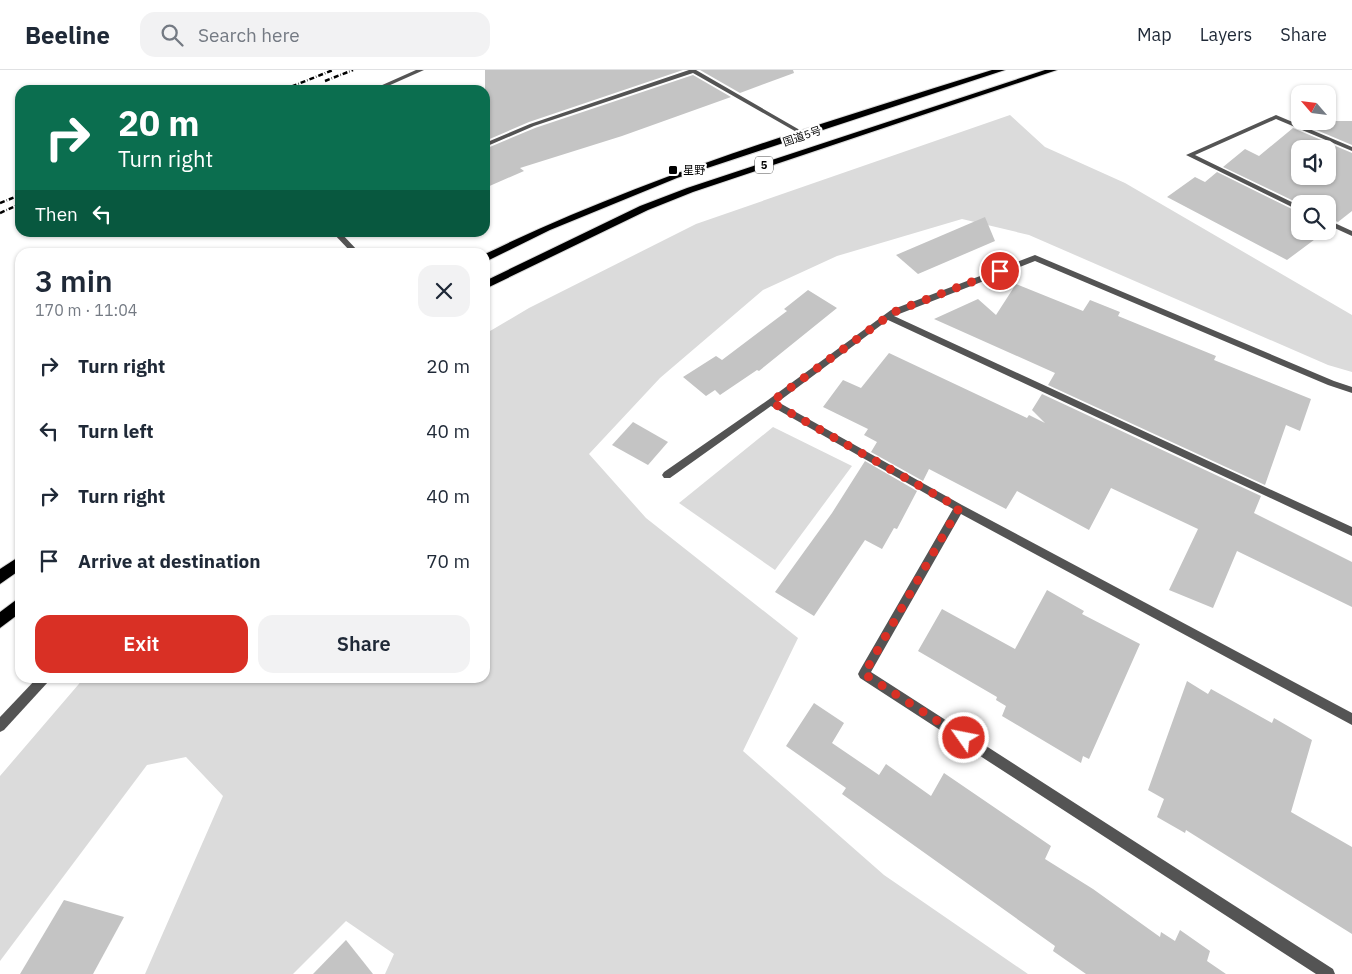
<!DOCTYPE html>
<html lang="en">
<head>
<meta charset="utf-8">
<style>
  :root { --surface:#fff; --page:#f2f2f3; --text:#1f2937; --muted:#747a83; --line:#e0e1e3; --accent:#d93025 }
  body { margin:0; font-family:"IBM Plex Sans","Noto Sans JP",sans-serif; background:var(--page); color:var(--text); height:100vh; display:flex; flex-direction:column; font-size:19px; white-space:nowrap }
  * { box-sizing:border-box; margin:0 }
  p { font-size:16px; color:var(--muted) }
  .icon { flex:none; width:28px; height:28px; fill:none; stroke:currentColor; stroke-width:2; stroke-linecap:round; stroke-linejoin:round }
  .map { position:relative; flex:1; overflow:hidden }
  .details { position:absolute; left:15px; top:178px; width:475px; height:435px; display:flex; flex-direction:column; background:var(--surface); border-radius:15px; box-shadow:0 1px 4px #0004 }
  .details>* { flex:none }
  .top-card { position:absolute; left:15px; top:15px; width:475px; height:152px; border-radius:15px; box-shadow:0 1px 4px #0004; background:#0b6e4f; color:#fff; overflow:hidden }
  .needle { width:32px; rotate:298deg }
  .controls { position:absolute; left:1291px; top:15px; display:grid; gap:10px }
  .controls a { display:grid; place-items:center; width:45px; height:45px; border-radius:10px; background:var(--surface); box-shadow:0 1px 4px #0004; font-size:25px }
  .pin { position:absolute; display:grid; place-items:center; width:42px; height:42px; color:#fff; margin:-21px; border:2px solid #fff; border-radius:50%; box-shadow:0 1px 5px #0007 }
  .me { position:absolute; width:55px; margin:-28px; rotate:303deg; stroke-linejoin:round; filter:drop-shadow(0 0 4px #0008) }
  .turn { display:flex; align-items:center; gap:18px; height:105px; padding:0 20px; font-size:22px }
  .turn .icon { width:65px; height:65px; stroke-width:2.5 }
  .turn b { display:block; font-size:35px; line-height:42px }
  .then { display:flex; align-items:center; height:48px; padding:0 20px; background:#0003; gap:10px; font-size:19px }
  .round { display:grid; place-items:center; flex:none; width:52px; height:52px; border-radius:15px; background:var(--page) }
  .overview { display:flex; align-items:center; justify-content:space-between; height:85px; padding:0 20px }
  h1 { font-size:30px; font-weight:600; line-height:38px }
  .cta { display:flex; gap:10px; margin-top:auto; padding:10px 20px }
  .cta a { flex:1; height:58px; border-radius:15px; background:var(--accent); color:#fff; font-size:20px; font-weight:600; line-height:58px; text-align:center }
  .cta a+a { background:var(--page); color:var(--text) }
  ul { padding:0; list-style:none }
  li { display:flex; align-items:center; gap:15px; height:65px; padding:0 20px }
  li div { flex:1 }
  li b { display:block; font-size:19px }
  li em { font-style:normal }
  header { display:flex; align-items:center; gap:30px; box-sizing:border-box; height:70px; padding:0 25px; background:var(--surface); border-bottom:1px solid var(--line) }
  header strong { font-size:24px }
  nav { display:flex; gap:28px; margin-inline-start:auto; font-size:18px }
  .search { width:350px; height:45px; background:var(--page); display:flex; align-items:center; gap:12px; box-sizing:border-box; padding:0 18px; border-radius:15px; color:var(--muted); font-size:19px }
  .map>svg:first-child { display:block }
  .green { fill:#dbdbdb }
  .building { fill:#c4c4c4; fill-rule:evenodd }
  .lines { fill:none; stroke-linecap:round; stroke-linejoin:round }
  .trunk-casing { stroke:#dbdbdb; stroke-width:2 }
  .minor { fill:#545454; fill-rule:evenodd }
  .trunk { fill:#000; fill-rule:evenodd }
  .rail { stroke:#000; stroke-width:2.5; stroke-dasharray:5 2 0.5 2; stroke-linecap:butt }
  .route { stroke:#d93025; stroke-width:9; stroke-dasharray:0 16.2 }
  .poi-dot { fill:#000; stroke:#fff; stroke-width:2 }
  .labels { text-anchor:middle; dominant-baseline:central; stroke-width:4.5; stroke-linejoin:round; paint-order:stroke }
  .far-street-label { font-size:11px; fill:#000; stroke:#fff }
  .shield { fill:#fff; stroke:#4c4c4c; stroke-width:1 }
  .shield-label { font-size:11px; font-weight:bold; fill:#000 }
  .far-poi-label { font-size:11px; fill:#000; stroke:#fff; text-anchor:start }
</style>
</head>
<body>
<header>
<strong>Beeline</strong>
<div class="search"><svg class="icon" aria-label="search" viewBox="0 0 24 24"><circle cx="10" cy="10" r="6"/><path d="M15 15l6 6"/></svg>Search here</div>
<nav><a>Map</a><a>Layers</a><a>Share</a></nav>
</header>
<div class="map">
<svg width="1352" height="904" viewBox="0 0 1352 904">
  <rect width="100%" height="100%" fill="#fff"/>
  <g class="green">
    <polygon points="1010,45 1045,77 1125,113 1352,245 1352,302 1328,295 1029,165 962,149 837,186 763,220 660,308 589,384 646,448 798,568 743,681 884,805 1028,904 385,904 394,884 346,851 293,904 145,904 223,726 186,687 147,695 0,891 0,706 84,608 485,608 485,264 529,238 696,154"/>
    <polygon points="773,357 852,396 775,500 679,433"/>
  </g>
  <g class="building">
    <polygon points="485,0 683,0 529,52 485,71"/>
    <polygon points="700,0 793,0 794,3 740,23"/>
    <polygon points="693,5 731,27 622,66 520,98 524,101 485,118 485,79 535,58"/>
    <polygon points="1302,51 1352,51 1352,75 1300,53"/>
    <path d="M1293,58L1352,83V141L1338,152L1328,148V134H1300L1223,97L1245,79L1259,86ZM1300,79H1328V106H1300Z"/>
    <polygon points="1217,102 1300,143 1300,161 1326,161 1287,190 1167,127 1195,107 1205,112"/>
    <polygon points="985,147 995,171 918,204 896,185"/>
    <polygon points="1016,214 1083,241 1090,230 1120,242 1118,246 1216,286 1214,290 1311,329 1300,361 1286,355 1265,415 1048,315 1055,303 934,249 978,229 996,245"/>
    <polygon points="808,220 837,238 759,301 757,300 720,325 715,320 706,326 683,307 716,286 722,290 787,241 784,239"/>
    <polygon points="889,283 1027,348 1029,345 1045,353 1032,340 1042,324 1261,426 1254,443 1352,492 1352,537 1237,481 1213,538 1169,520 1198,459 1111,418 1089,460 1017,421 1006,439 929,399 923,411 871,382 877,372 864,365 868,359 823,337 843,310 861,318"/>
    <polygon points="633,352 668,372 648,395 612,375"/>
    <polygon points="865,391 917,421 897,459 894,458 882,479 865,470 814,546 775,522 832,443"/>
    <polygon points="1047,520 1084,541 1082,544 1140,574 1089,689 1083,686 1081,693 1002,646 1006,636 996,630 997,627 918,581 942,539 1015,579"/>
    <polygon points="1187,611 1208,624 1211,619 1272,653 1274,648 1312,670 1291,742 1352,777 1352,864 1186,760 1185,763 1157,747 1164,729 1148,720"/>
    <polygon points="814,633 844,653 832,673 879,705 886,694 931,726 944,703 1051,776 1045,789 1093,819 1160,867 1161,862 1175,871 1180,860 1210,881 1207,891 1226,904 1086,904 1053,881 1055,876 842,724 846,718 786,676"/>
    <polygon points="64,830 124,847 93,904 20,904"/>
    <polygon points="346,870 373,904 313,904"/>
  </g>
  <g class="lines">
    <g class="trunk-casing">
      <g id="trunk">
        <path d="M992,0H1005L677,108L550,160L485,192V184C648,105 820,54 992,0Z"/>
        <polygon points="1045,0 1057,0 693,122 648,140 485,219 485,211 640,136 687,118"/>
        <polygon points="20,486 20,500 0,514 0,499"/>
        <polygon points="20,527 20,543 0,558 0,542"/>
      </g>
    </g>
    <g class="minor">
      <polygon points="416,0 424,0 379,20 371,20"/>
      <polygon points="689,0 696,0 805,63 800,64 693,3 534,56 485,77 485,73 530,54"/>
      <polygon points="1276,45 1352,77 1352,81 1276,49 1195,85 1300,136 1300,141 1186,85"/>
      <polygon points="1328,150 1352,161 1352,166 1328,155"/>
      <polygon points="332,162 340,162 359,182 351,182"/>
      <polygon points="1035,185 1334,311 1352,317 1352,323 1328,315 1035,191 894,246 1352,457 1352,466 888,250 778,332 962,435 1352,643 1352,655 961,444 871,602 1333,899 1335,904 1316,904 860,608 858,604 860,600 953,439 771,336 670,408 664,408 662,405 664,402 768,330 891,240"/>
      <polygon points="37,608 50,608 48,612 4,660 0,662 0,647"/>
    </g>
    <use href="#trunk" class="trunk"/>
    <g class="rail">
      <polyline points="325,11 353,0"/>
      <polyline points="283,20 333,0"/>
      <polyline points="0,133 20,125"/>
      <polyline points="0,143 20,134"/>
    </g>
  </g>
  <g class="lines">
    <polyline class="route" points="964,668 864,604 959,438 771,332 894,242 1000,201"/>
  </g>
  <rect class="poi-dot" x="668" y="95" width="10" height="10" rx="2.5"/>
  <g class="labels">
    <g class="far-street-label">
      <text transform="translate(802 66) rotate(-19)">国道5号</text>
    </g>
    <rect class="shield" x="755" y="86.5" width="18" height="17" rx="4"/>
    <g class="shield-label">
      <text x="764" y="95">5</text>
    </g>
    <g class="far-poi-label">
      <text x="683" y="100">星野</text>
    </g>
  </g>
</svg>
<div class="controls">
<a><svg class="needle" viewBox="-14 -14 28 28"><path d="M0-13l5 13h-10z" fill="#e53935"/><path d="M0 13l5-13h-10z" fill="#747a83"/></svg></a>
<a><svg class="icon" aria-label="sound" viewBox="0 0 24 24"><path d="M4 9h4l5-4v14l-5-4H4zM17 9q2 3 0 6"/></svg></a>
<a><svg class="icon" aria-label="search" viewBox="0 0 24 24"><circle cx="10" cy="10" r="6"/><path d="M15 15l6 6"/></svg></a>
</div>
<div class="pin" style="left:1000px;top:201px;background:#d93025"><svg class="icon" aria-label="arrive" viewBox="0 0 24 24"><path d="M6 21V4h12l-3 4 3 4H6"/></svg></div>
<svg class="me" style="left:964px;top:668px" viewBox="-20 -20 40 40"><circle r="17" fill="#d93025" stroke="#fff" stroke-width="3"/><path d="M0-11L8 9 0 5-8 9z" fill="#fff"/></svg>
<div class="top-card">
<div class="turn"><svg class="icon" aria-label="right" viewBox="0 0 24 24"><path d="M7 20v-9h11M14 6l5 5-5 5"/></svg><div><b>20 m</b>Turn right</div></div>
<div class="then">Then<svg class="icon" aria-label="left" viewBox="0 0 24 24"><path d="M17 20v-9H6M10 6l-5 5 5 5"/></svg></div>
</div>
<section class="details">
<div class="overview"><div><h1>3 min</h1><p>170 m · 11:04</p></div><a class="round"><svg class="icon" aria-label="close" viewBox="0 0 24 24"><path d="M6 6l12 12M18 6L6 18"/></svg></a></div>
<ul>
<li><svg class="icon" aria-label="right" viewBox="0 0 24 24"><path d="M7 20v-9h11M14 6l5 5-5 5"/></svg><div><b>Turn right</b></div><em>20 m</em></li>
<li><svg class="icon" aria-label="left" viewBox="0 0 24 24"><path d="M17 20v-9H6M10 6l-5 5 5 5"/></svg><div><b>Turn left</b></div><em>40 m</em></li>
<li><svg class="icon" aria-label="right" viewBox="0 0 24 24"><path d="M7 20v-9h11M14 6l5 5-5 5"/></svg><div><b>Turn right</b></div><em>40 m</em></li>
<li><svg class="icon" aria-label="arrive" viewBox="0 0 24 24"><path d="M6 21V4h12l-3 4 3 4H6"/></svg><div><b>Arrive at destination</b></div><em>70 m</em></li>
</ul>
<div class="cta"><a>Exit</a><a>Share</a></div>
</section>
</div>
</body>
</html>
